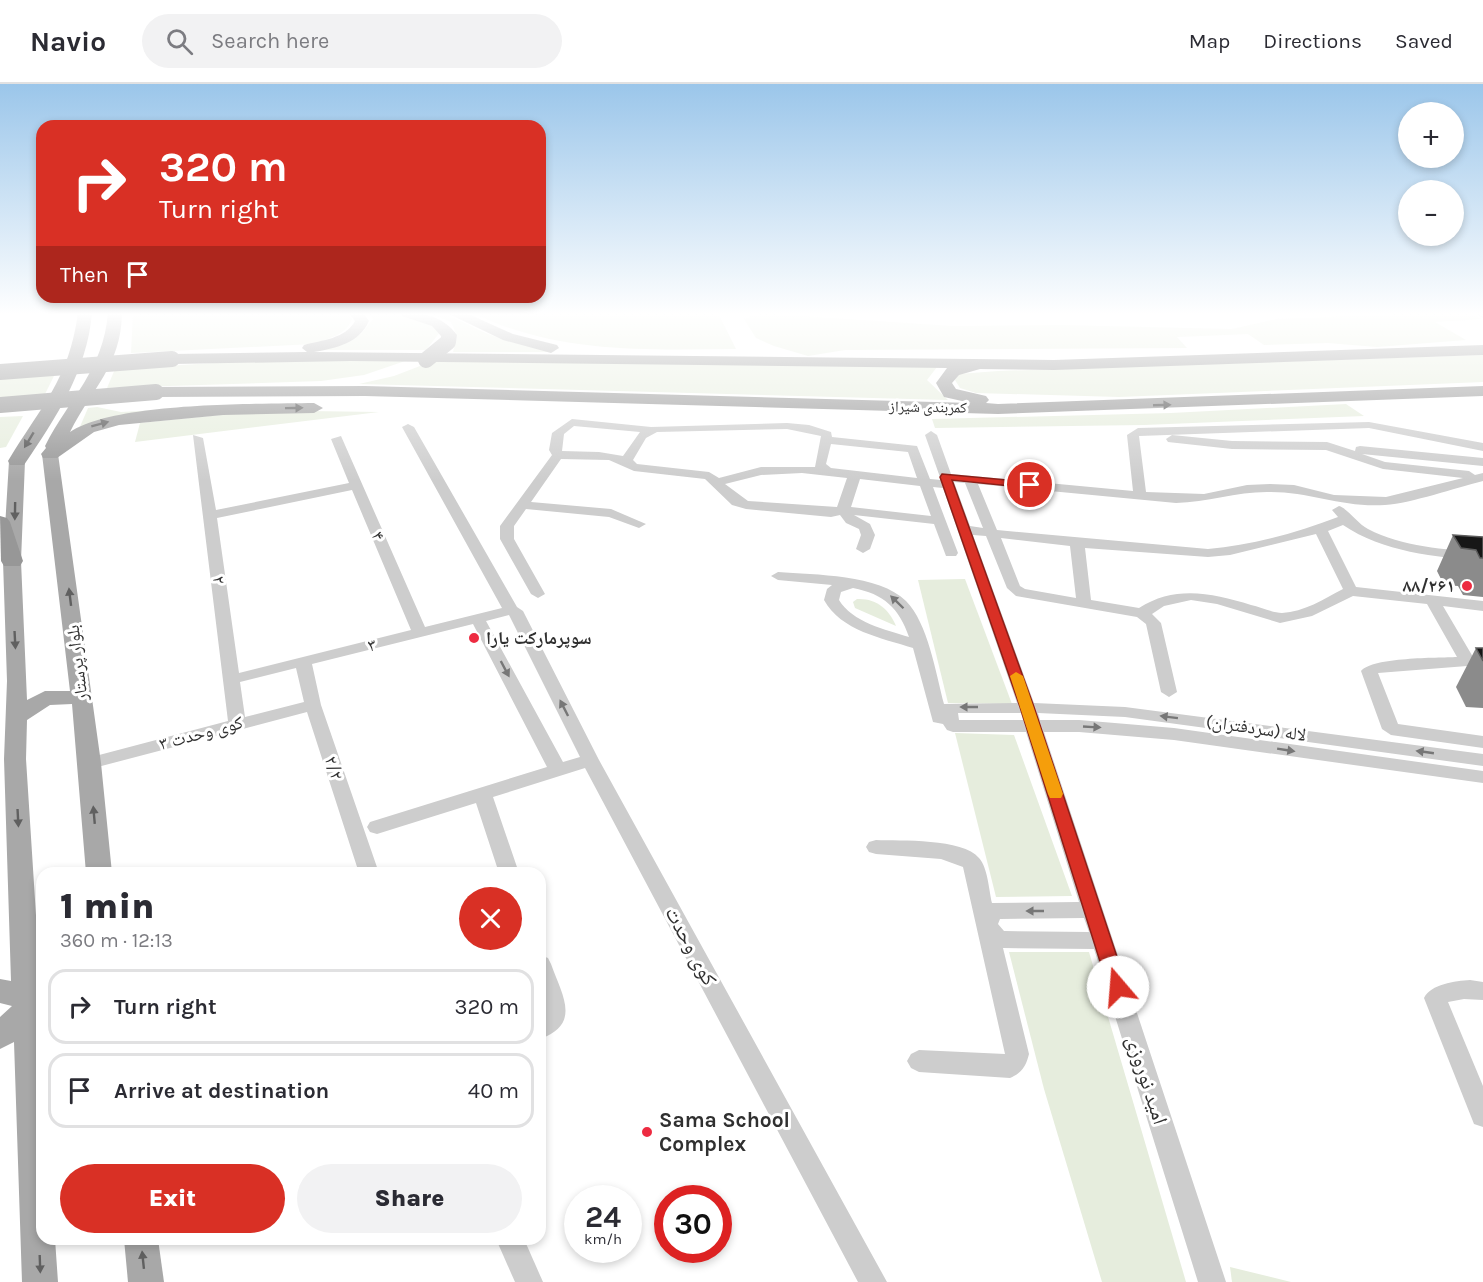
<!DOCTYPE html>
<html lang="en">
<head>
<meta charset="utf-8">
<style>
  :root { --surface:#fff; --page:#f2f2f3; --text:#2b2b33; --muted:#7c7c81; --line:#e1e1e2; --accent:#d93025 }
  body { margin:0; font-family:Karla,"Noto Naskh Arabic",sans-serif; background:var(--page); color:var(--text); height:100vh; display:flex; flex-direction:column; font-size:22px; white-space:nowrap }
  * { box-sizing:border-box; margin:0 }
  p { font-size:20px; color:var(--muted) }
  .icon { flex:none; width:33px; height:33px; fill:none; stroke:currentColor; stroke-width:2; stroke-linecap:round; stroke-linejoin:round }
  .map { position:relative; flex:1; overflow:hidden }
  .side { position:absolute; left:36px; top:783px; width:510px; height:378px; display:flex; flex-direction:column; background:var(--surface); border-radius:18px; box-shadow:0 3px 9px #0003 }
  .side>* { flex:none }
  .top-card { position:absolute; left:36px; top:36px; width:510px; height:183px; border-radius:18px; box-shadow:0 3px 9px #0003; background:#d93025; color:#fff; overflow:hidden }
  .controls { position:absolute; left:1398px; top:18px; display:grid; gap:12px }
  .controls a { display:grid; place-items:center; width:66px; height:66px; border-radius:50%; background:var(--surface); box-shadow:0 3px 9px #0003; font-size:30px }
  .speed { position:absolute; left:564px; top:1101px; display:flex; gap:12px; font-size:30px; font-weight:700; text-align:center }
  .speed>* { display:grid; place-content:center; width:78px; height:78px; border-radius:50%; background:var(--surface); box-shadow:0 3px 9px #0003; line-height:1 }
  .speed small { font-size:15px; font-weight:400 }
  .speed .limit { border:9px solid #d22; background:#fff; color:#111 }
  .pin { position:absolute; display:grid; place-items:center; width:51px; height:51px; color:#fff; margin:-26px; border:3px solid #fff; border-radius:50%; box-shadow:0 2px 6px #0007 }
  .me { position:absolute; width:66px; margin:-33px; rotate:342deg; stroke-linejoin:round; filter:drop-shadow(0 0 4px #0008) }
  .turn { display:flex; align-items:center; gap:21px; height:126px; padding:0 24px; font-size:27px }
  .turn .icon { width:78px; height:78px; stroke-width:2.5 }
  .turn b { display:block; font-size:42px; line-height:51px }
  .then { display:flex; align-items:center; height:57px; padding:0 24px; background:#0003; gap:12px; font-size:22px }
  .round { display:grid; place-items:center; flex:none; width:63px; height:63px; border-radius:32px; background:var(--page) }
  .overview { display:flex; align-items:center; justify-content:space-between; height:102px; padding:0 24px }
  h1 { font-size:36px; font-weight:800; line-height:45px }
  .action { display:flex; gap:12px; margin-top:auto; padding:12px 24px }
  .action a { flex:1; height:69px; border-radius:36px; background:var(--accent); color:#fff; font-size:24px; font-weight:800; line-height:69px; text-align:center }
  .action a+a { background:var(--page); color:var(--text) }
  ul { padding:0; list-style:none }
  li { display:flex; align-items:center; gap:18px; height:75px; margin:0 12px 9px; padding:0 12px; border:3px solid var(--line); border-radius:18px }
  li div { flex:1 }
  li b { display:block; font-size:22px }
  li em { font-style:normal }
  header { display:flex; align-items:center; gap:36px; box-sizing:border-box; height:84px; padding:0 30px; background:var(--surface); border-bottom:2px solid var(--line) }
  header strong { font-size:28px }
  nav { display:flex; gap:33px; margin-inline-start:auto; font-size:21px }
  .search { width:420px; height:54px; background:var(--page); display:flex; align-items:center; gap:15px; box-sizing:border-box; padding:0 21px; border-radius:33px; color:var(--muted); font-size:22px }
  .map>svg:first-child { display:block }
  .green { fill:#e6eddd }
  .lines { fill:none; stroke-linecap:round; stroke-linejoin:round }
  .minor { fill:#cdcdcd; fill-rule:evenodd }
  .major { fill:#a8a8a8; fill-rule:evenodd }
  .highway { fill:#979797; fill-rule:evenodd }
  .highway-bridge { stroke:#979797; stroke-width:16 }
  .wall { fill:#8b8b8b }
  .building { fill:#171717; stroke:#5d5d5d; stroke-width:1.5 }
  .oneway { fill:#4f4f4f }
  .oneway2 { fill:#606060 }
  .oneway3 { fill:#777 }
  .route { fill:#d93025; stroke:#8d1f18; stroke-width:1.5 }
  .slow { fill:#f59e0b }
  .poi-dot { fill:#ed2b41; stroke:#fff; stroke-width:2 }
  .labels { text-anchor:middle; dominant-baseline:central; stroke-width:6; stroke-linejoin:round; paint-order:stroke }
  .far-street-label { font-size:15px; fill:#303030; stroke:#fff }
  .street-label { font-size:18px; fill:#303030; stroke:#fff }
  .poi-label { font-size:18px; font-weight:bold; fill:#303030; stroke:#fff; text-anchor:end }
  .near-street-label { font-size:21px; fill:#303030; stroke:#fff }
  .near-poi-label { font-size:21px; font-weight:bold; fill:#303030; stroke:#fff; text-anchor:start }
</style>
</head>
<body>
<header>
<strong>Navio</strong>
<div class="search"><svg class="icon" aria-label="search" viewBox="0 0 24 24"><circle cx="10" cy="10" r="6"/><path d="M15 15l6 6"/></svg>Search here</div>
<nav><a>Map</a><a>Directions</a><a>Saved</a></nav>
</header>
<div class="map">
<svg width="1483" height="1198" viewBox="0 0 1483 1198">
  <rect width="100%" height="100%" fill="#fff"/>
  <g class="green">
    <path d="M133,229H343L352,234C348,251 327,255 313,260L131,269Z"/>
    <path d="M368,229C393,229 421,230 440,248L426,266H318L361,250L373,235Z"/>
    <path d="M429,229C452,229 469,243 491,251C512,259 534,264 556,268H453L457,252L451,238Z"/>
    <path d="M473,229H718L736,265C647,266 556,270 473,229Z"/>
    <polygon points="760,229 952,242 1061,241 1232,245 1277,235 1421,229 1468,229 1482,235 1435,238 1466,256 1377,263 1328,259 1264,261 1248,250 1177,253 1187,264 845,266 808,272 774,262 756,254 744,235"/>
    <polygon points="1483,271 1483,298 1119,313 976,309 960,304 955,296 959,290 998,287"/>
    <polygon points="411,275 364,291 321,297 107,304 115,285 264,276"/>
    <polygon points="433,277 937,283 927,296 948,316 359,300 394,292"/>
    <polygon points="55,290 45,310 0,315 0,295"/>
    <polygon points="1346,320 1364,332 1144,341 935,344 932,335 1171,329"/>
    <polygon points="97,323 121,328 194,324 79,345 88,324"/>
    <polygon points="309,327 379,328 135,358 140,339 240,329"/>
    <polygon points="23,332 6,363 0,364 0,333"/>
    <polygon points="965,495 1012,620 948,619 918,496"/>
    <path d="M857,515C876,514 889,525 896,542L855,524L853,518Z"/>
    <polygon points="955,649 1014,651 1072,812 996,813"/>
    <polygon points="1009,868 1089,868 1186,1198 1102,1198 1044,1005"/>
    <polygon points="1230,1183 1291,1198 1232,1198"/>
  </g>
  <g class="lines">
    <g class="minor">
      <polygon points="1474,229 1483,229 1483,234"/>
      <path d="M572,335L651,343L787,339L809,341L831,348L832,353L917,362L930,395L941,396L925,351L931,347L937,351L951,390L1133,407L1127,351L1138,344L1369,338L1483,359V367L1369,344L1139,352L1146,408L1204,410L1247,401L1270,400L1294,401L1334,411L1386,413L1463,394L1383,385L1326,366L1232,365L1168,358L1166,355L1172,351L1232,357L1327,358L1355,367L1356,363L1360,362L1483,374V382L1362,370L1385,378L1469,387L1475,391L1483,389V397C1454,404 1413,419 1385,421C1345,424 1310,408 1271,408C1239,407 1208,418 1176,419L978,400L997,446L1208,465C1251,461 1297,449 1338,433L1332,426L1339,422C1347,424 1358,440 1368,445C1402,463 1445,465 1483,469V477C1435,473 1383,468 1343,441L1328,447L1356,503L1483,517V527L1443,522L1473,573L1483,575V585L1467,582L1378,589L1398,640L1483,652V664L1391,651L1382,645L1361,587C1373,573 1437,574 1457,573L1427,520L1353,512L1312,532L1280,539L1217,520L1191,516L1164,522L1152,530L1161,539L1177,608L1169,613L1161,608L1146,540L1137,533L1016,512L1007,504L986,452L973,451L1034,619L1125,623L1483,670V682L1125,633L1038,629L1040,636H1079L1174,644L1483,687V699L1174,656L1079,648H1044L1226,1198H1198L1094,865L1003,864L1029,970C1026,982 1022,989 1010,994L919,988L911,984L907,977L911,970L919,966L1005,970L963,783L941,775L876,770L869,768L866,763L869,758L876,756C900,757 963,754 979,774C988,784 989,807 992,819L1079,818L1026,648H953L947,646L943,640L933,638L913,564C882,554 841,547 824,516L827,505L832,501L778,496L771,492L778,488C815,491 879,490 906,517C928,539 936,590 944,620L1017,619L943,404L933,403L958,469L956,472H946L934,440L854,431L870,440L875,451L870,465L863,469L856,465L861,451L859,445L846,439L840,431L831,433L746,425L732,421L705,395L634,387L609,376L561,375L531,418L611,425L646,440L639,444L609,433L526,425L514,442V455L545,510L538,514L531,510L500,455V442L552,371L549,366L552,349ZM574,342L640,348L623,372L599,368L562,367L564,350ZM787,345L821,352L815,383H761L719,394L709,388L637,380L633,376L646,354L657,348ZM831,360L908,368L917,394L831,384L826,380ZM802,389L847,394L837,423L748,417L725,400L761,391ZM860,395L920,402L931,432L851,423ZM954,398L965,399L983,444L970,442ZM1316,450L1343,505C1324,515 1304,528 1282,529C1273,529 1261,523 1251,521C1212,509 1175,501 1139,524L1091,516L1085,464L1208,473L1230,471ZM1001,454L1070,462L1076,514L1025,505L1020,502ZM853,504C884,510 899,524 909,553C886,546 852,538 839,516L841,508ZM958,629H1021L1023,636H959ZM1084,834L1089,848L1004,847L998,840L1000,835Z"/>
      <path d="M408,340L414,343L517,523L523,527L599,676L887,1198H858L585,684L493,713L519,789H499L476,719L377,750L370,748L367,743L370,738L547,683L473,540L312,580L321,621L379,789H359L307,628L90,685L84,683L81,679L84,675L228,637L193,351L203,354L216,426L349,399L331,355L341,352L425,543L502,524L402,343ZM352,406L411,546L239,589L217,434ZM509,531L580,673L563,678L486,537ZM296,584L304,618L245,633L240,598Z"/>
      <path d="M540,871L548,874L551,880C562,911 582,940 540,955V932L544,929L540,913Z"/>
      <path d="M1470,896L1483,898V916L1464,915L1448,918L1483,1002V1043L1474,1040L1424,914C1431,900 1455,897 1470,896Z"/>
      <polygon points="496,1155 524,1155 543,1198 515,1198"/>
    </g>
    <g class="major">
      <polygon points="50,365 58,370 101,679 112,789 86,789 72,620 50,621 27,636 26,675 42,925 42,1155 55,1155 58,1198 22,1198 14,958 0,965 0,933 12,922 0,919 0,895 11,897 4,675 7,597 3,477 9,377 17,372 25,377 21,477 27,616 45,607 70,607 42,370"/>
      <polygon points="124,1155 158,1155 164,1198 128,1198"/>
    </g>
    <g class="highway">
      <path d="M78,229H92C87,287 56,334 24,381H10L8,377C41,322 69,296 78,229Z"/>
      <path d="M108,229H122C121,282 92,304 70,348C115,318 256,320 314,319L323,324L314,329L223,331L119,341L94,348L57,374H43L41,370L46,364L45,362C70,313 103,287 108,229Z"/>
      <path d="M349,229H363L369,237C359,259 337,264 314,268L1054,276L1483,261V271L1054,286L980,285L959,291L952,299L956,305L986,312L989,316L986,319L998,320L1483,302V312L998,330L365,312L156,313L148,308L156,303L365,302L971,319L944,313L936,299L947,284L351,277L172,280L164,275L172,270L307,268L302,264L304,261C322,256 345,255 355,237Z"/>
      <path d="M400,229C423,229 442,231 457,251L456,258L448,263L443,261L441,252L432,242L402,232Z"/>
      <polygon points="447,229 466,229 513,250 557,261 559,264 551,269 503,256"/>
      <polygon points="0,432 7,434 10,438 23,477 20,482 4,482 1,477"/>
    </g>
    <g class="highway-bridge">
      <polyline points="426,276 448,258"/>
      <polyline points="0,288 172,275"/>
      <polyline points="0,321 156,308"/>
    </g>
  </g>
  <g class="wall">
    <polygon points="1453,451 1483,453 1483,513 1463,511 1458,502 1444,501 1437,487"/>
    <polygon points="1476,564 1483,564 1483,624 1466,623 1456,603"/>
  </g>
  <g class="building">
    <polygon points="1453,451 1483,453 1483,474 1480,474 1476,466 1461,464"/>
    <polygon points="1476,564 1483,564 1483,577"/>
  </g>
  <defs><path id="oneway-solid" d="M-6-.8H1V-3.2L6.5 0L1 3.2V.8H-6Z" transform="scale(1.5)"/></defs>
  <g class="oneway">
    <use href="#oneway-solid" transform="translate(1162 321) rotate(-2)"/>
    <use href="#oneway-solid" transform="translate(294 324) rotate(-1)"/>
    <use href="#oneway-solid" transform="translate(100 340) rotate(-15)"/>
    <use href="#oneway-solid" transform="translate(29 356) rotate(121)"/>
  </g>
  <g class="oneway2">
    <use href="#oneway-solid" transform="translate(15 427) rotate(91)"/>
    <use href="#oneway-solid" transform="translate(70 513) rotate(-97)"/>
    <use href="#oneway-solid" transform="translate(15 556) rotate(87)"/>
    <use href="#oneway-solid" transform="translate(94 731) rotate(-95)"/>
    <use href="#oneway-solid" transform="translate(18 734) rotate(87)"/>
    <use href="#oneway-solid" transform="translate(143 1176) rotate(-96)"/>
    <use href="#oneway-solid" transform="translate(40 1180) rotate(88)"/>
  </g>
  <g class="oneway3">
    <use href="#oneway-solid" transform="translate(897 518) rotate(-136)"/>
    <use href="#oneway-solid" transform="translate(505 585) rotate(62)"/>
    <use href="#oneway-solid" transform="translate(969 623) rotate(180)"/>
    <use href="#oneway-solid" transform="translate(564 624) rotate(-117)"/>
    <use href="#oneway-solid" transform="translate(1169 633) rotate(-173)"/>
    <use href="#oneway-solid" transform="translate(1092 643) rotate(3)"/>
    <use href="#oneway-solid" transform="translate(1286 666) rotate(9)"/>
    <use href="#oneway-solid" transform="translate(1425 668) rotate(-172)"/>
    <use href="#oneway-solid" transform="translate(1035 827) rotate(180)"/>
  </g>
  <linearGradient id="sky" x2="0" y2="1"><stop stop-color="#9bc6ea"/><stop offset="0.58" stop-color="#fff"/><stop offset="1" stop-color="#fff" stop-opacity="0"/></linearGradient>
  <rect width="1483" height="397" fill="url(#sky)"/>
  <polygon class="route" points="942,390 1030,398 1036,401 1030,404 952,396 1034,623 1127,903 1124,908 1118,910 1111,908 1108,903 1020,623 940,393"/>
  <polygon class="slow" points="1016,588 1023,592 1063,710 1061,714 1050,714 1048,710 1010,592"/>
  <g class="poi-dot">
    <circle cx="1467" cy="502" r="6"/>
    <circle cx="474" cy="554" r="6"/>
    <circle cx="647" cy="1048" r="6"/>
  </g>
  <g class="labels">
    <g class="far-street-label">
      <text transform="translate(928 323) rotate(1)">کمربندی شیراز</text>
    </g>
    <g class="street-label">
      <text transform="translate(378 452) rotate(67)">۴</text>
      <text transform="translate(219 496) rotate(82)">۲</text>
      <text transform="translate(372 561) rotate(-14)">۳</text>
      <text transform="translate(77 579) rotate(-97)">بلوار پرستار</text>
      <text transform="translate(1256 644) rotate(8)">لاله (سردفتران)</text>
      <text transform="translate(201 649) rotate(-15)">کوی وحدت ۳</text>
      <text transform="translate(334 684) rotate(72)">۲/۲</text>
    </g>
    <g class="poi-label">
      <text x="1455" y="502">۸۸/۲۶۱</text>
      <text x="486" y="554" text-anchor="start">سوپرمارکت یارا</text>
    </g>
    <g class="near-street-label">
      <text transform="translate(691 862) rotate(62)">کوی وحدت</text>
      <text transform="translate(1147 996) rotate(72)">امید نوروزی</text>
    </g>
    <g class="near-poi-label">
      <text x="659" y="1036">Sama School<tspan x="659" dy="24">Complex</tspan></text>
    </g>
  </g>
</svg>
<div class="controls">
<a>+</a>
<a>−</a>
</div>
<div class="speed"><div>24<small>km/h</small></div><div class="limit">30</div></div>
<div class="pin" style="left:1030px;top:401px;background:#d93025"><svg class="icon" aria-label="arrive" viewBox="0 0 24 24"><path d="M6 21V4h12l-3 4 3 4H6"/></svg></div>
<svg class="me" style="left:1118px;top:903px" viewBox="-20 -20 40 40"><circle r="19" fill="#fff"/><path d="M0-13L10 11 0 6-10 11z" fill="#d93025"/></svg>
<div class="top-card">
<div class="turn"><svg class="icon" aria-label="right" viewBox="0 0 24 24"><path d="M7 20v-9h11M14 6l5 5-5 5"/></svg><div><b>320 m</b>Turn right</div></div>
<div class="then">Then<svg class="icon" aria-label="arrive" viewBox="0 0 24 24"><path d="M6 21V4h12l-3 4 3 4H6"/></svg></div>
</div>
<section class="side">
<div class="overview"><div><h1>1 min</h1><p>360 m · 12:13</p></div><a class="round" style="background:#d93025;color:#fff"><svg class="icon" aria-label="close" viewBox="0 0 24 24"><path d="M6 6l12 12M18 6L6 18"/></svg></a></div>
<ul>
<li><svg class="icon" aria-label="right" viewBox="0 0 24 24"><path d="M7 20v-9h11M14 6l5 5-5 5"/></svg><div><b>Turn right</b></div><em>320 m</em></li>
<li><svg class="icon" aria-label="arrive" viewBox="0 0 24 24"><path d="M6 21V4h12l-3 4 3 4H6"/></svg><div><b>Arrive at destination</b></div><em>40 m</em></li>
</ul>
<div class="action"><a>Exit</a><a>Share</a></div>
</section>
</div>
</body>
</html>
